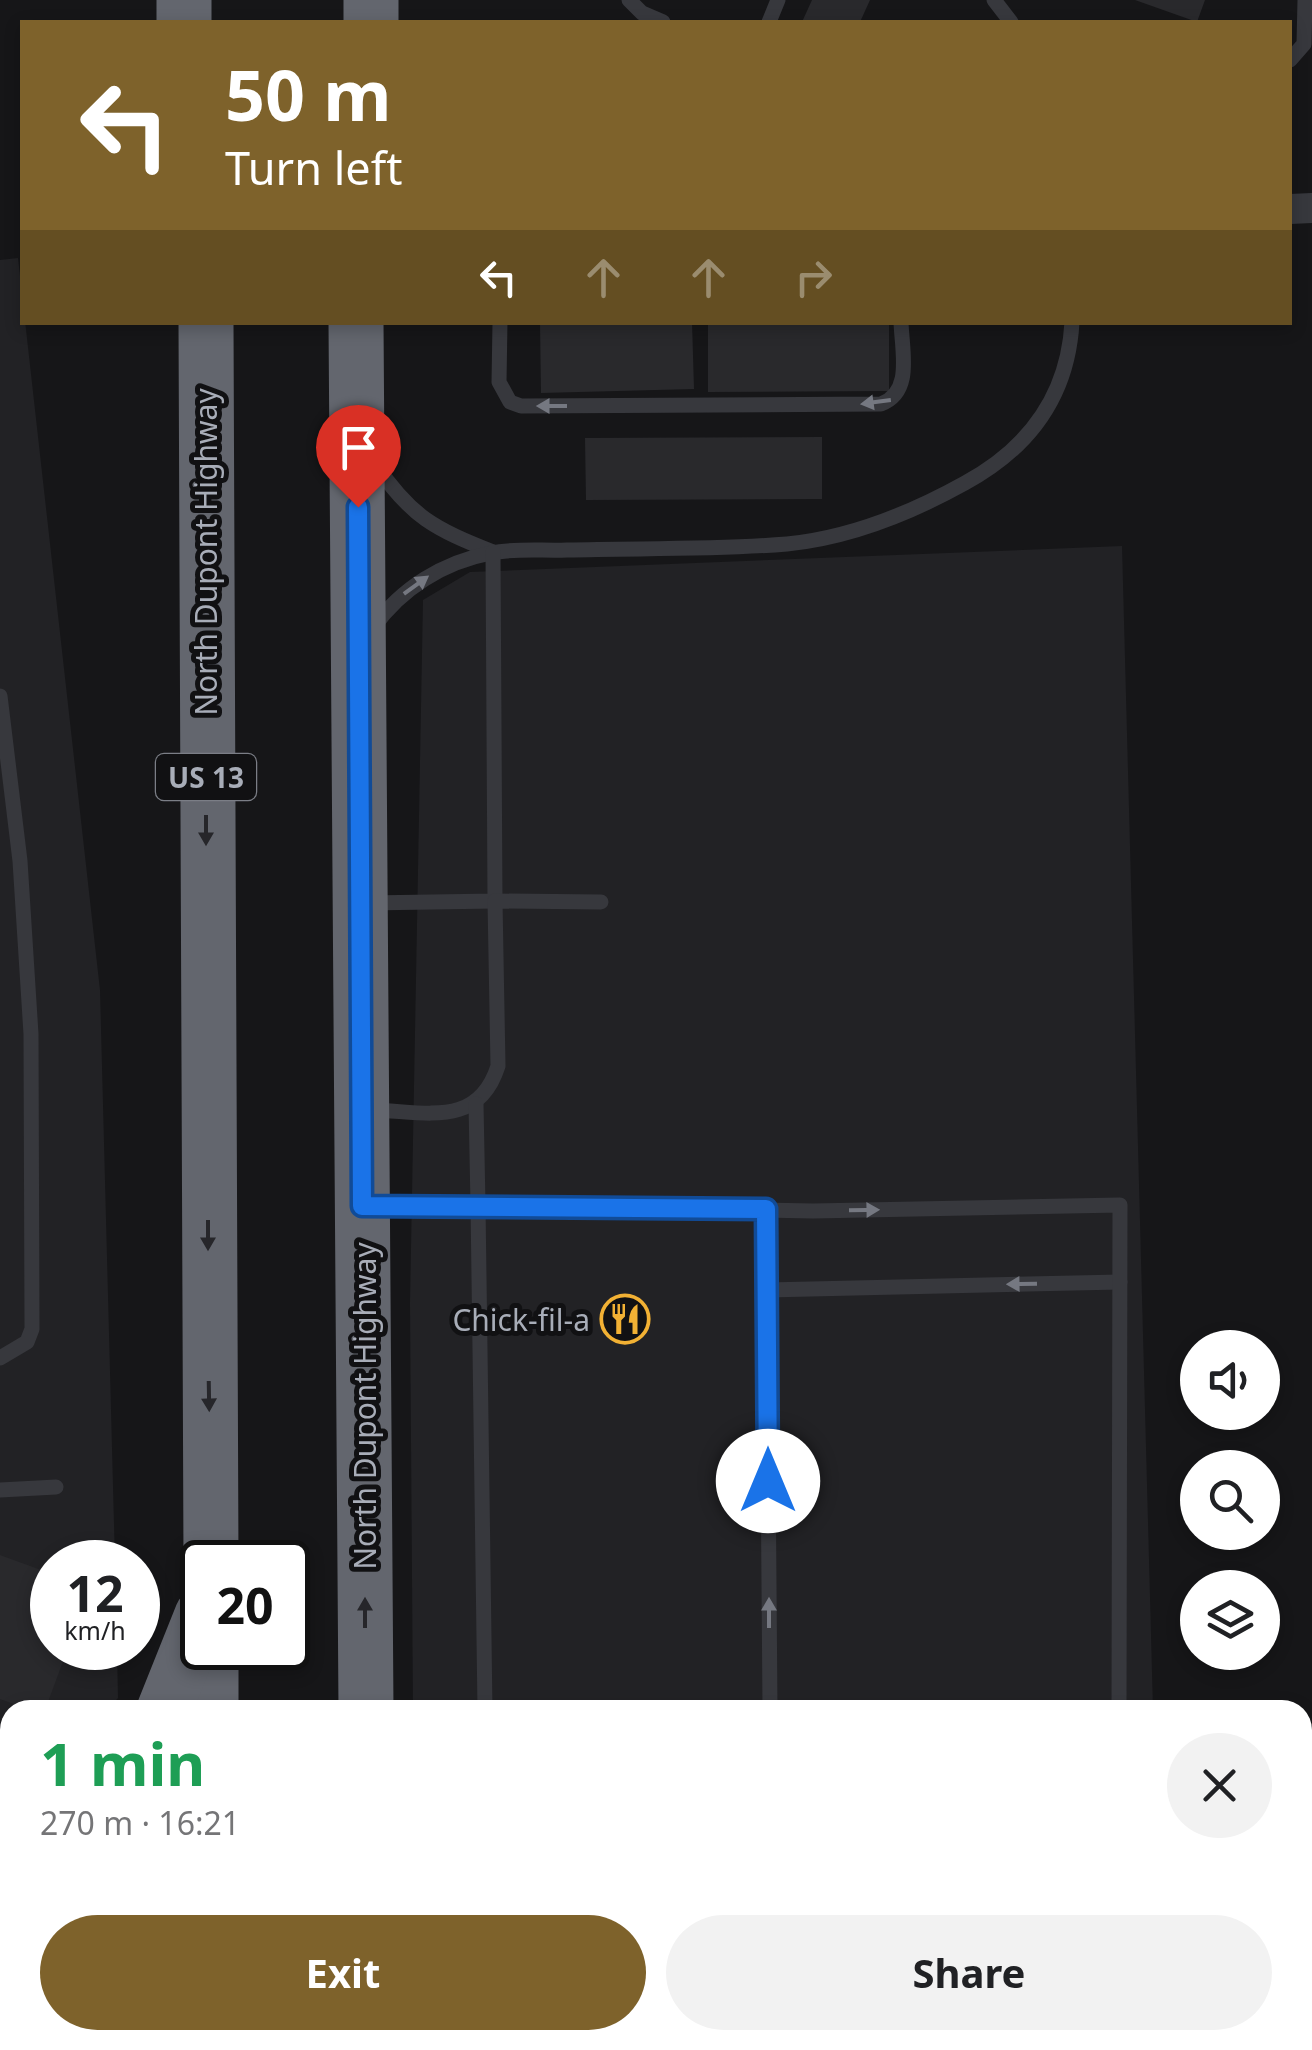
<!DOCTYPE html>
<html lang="en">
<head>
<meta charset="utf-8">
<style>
  :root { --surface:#fff; --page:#f2f2f2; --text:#202124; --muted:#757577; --accent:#7e622b }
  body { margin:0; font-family:"Noto Sans",sans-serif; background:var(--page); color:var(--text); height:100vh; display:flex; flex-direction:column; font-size:38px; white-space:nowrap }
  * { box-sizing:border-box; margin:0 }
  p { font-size:32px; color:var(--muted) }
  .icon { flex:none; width:55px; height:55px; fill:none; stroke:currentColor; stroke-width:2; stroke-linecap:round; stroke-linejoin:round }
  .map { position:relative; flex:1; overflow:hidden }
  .details { position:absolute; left:0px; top:1700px; width:1312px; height:350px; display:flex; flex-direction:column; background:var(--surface); border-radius:30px 30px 0 0; box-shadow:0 5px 15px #0003 }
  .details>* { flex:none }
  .top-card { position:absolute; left:20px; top:20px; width:1272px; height:305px; border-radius:0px; box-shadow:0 5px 15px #0003; background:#7e622b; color:#fff; overflow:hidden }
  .fabs { position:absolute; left:1180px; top:1330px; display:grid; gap:20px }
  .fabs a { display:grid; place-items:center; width:100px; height:100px; border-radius:50%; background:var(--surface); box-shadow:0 5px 15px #0003; font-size:50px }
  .speed { position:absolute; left:30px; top:1540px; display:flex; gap:20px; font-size:50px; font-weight:700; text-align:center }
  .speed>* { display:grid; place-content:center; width:130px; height:130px; border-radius:50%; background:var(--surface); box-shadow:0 5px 15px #0003; line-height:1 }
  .speed small { font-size:25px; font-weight:400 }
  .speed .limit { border:5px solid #111; border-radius:15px; background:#fff; color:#111 }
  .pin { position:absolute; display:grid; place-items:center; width:85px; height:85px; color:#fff; margin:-102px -42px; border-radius:50% 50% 50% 0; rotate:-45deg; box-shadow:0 0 10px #0007 }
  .pin .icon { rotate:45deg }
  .me { position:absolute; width:110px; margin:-55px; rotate:0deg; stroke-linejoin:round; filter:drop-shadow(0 0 8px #0008) }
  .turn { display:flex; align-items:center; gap:35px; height:210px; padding:0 40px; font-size:45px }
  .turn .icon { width:130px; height:130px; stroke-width:2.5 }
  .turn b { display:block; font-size:70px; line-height:85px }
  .lanes { display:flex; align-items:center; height:95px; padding:0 40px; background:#0003; justify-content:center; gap:50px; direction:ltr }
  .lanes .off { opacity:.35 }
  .round { display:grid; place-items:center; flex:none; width:105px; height:105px; border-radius:52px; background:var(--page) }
  .overview { display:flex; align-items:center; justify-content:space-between; height:170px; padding:0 40px }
  h1 { font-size:60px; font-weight:700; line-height:75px; color:#1e9e55 }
  .action { display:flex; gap:20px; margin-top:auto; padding:20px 40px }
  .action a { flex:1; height:115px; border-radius:60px; background:var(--accent); color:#fff; font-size:40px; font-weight:700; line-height:115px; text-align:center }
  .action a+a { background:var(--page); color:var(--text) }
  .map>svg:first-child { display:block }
  .built { fill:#222225 }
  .building { fill:#29292c }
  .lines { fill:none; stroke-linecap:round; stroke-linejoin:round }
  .lane { stroke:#37383d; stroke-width:15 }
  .street { stroke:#37383d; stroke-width:30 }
  .highway { stroke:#63666e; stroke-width:55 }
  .oneway { fill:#757881 }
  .oneway2 { fill:#26262a }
  .route-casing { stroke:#114b97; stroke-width:25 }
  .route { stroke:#1a73e8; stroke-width:18 }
  .labels { text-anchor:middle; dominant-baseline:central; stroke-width:10; stroke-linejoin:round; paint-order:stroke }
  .shield { fill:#111113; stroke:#7b7e86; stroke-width:2.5 }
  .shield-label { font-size:28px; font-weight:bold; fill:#a8adb8 }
  .street-label { font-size:30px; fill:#a8adb8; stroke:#111113 }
  .poi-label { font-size:30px; fill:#a8adb8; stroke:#111113; text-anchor:end }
</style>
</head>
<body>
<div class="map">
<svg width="1312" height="2050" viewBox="0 0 1312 2050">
  <rect width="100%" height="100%" fill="#161618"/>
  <g class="built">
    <polygon points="18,258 100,990 115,1562 52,1562 52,1648 117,1648 118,1698 107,1710 10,1710 10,1822 0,1857 0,260"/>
    <polygon points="1122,546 1153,1710 413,1710 410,1303 423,600 470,572"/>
    <polygon points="0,1884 10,1895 10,2040 122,2040 128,2050 0,2050"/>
    <polygon points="417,2040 1161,2040 1162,2049 417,2050"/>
  </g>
  <g class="building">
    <polygon points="812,0 870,0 860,22 802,22"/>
    <polygon points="1135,0 1205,0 1197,22"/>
    <polygon points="540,322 692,322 694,389 541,393"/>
    <polygon points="708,322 889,322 889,391 708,392"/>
    <polygon points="822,437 822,499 586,500 585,438"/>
    <polygon points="0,1555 52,1574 52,1648 68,1648 45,1710 30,1710 0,1699"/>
  </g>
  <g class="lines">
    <g class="lane">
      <polyline points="629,0 642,13 663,22"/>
      <polyline points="994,0 1011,22"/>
      <polyline points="769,22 778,0"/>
      <polyline points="1290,60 1304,44 1305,0"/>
      <path d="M500,322L499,382L510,402L521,406L881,404C913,392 902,352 901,322"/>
      <path d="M376,465C411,517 435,529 493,552"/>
      <path d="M373,628C401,588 444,562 491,553C515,548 543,551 567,550C640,548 714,550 787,544C848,538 911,513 965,483C1029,448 1068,396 1072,322"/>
      <polyline points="0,696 20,861 31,1034 32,1329 27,1342 0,1358"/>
      <polyline points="368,903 495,901 493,552"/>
      <path d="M371,1110C425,1111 478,1129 498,1066L495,901L601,902"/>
      <polyline points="372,1206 478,1205 476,1104"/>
      <polyline points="766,1209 770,1710"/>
      <polyline points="767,1290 1120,1282"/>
      <polyline points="0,1490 56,1487"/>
      <polyline points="485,1710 478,1205 813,1211 1120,1205 1119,1710"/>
      <polyline points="0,1981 10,1991"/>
      <polyline points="57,2040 67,2050"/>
      <polyline points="471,2050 471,2040"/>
    </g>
    <g class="street">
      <polyline points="1290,209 1312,208"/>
      <polyline points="0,1786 10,1790"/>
    </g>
    <g class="highway">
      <polyline points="184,0 184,22"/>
      <polyline points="371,0 371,22"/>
      <polyline points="206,322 211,1562"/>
      <polyline points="356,322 366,1710"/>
      <polyline points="211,1648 211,1710"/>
      <polyline points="164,1710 202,1615"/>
      <polyline points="0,1848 10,1855"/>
      <polyline points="165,2040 168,2050"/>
      <polyline points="210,2040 211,2050"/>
      <polyline points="367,2040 367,2050"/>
    </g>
  </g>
  <defs><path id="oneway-solid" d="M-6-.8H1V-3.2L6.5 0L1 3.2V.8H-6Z" transform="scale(2.5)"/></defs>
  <g class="oneway">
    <use href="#oneway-solid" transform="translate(876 402) rotate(172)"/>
    <use href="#oneway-solid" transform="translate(552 406) rotate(180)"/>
    <use href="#oneway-solid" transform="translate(416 585) rotate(-36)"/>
    <use href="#oneway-solid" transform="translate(864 1210) rotate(-1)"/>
    <use href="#oneway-solid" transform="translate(1022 1284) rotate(179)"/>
    <use href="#oneway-solid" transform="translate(769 1613) rotate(-90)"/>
  </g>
  <g class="oneway2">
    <use href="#oneway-solid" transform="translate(206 830) rotate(90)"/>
    <use href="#oneway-solid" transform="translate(208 1235) rotate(90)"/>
    <use href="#oneway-solid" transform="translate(209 1396) rotate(89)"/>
    <use href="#oneway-solid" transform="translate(365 1613) rotate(-90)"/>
  </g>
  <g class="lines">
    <g class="route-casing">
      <polyline id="route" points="358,507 362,1206 766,1209 768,1481"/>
    </g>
    <use href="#route" class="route"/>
  </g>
  <defs>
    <g id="restaurant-ring" transform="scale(2.5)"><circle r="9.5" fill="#111113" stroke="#f2b134" stroke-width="1.5"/><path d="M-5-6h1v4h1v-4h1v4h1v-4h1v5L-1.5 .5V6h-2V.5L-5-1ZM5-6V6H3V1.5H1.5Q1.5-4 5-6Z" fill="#f2b134"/></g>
  </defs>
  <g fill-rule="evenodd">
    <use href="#restaurant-ring" x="625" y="1319"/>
  </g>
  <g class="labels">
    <rect class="shield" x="156" y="754" width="100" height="46" rx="8"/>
    <g class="shield-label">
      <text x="206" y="777">US 13</text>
    </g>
    <g class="street-label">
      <text transform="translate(205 552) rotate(-90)">North Dupont Highway</text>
      <text transform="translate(364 1406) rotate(-90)">North Dupont Highway</text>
    </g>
    <g class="poi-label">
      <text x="590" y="1319">Chick-fil-a</text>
    </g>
  </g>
</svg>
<div class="fabs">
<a><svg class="icon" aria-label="sound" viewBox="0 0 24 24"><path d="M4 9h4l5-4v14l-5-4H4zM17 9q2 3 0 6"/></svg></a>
<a><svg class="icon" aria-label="search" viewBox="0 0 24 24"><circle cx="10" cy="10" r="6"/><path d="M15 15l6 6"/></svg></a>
<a><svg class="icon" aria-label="layers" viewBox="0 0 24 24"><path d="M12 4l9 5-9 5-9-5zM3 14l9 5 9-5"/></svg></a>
</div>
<div class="speed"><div>12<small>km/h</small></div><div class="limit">20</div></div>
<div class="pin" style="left:358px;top:507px;background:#d93025"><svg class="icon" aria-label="arrive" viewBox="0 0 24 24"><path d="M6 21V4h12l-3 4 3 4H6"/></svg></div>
<svg class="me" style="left:768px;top:1481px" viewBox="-20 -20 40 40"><circle r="19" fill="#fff"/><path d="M0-13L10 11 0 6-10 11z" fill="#1a73e8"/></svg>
<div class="top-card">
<div class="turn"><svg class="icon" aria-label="left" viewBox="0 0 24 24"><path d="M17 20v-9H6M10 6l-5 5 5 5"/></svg><div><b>50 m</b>Turn left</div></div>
<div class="lanes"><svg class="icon" aria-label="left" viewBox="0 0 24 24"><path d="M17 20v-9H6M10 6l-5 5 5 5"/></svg><svg class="icon off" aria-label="ahead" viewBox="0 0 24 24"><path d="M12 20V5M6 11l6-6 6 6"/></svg><svg class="icon off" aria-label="ahead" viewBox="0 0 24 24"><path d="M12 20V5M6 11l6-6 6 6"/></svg><svg class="icon off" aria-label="right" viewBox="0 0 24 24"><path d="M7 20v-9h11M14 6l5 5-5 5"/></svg></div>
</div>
<section class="details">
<div class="overview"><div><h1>1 min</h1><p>270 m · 16:21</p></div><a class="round"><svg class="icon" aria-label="close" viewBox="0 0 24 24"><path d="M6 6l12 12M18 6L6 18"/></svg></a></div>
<div class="action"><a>Exit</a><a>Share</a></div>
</section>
</div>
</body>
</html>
